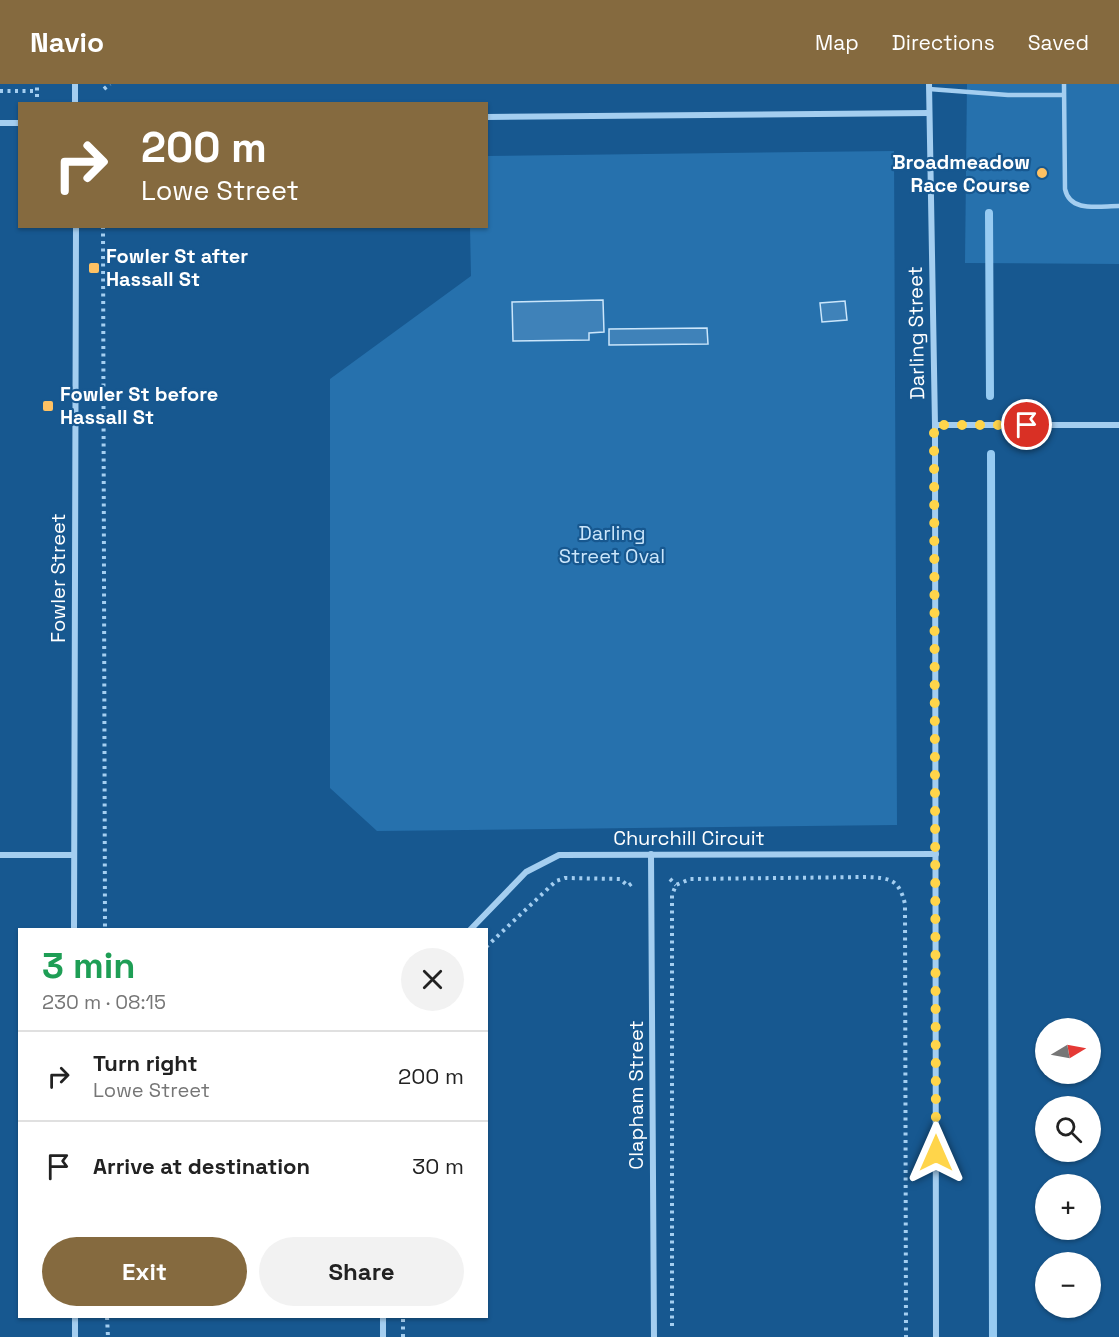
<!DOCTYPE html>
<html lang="en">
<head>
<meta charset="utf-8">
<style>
  :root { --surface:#fff; --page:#f2f2f2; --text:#222; --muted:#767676; --line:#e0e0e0; --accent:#856a3f }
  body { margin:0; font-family:"Space Grotesk",sans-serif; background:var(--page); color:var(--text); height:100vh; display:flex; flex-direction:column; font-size:22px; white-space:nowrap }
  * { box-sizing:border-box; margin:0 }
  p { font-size:20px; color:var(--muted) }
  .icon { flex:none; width:33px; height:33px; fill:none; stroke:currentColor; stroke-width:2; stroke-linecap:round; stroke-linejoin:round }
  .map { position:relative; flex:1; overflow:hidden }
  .sheet { position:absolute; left:18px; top:844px; width:470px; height:390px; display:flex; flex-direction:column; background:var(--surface); border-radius:0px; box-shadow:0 2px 4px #0004 }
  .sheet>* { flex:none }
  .guide { position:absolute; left:18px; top:18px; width:470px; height:126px; border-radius:0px; box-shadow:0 2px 4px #0004; background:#856a3f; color:#fff; overflow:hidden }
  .needle { width:39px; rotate:80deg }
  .tools { position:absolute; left:1035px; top:934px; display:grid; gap:12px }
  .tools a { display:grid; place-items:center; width:66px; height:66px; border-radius:50%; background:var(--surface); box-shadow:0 2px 4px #0004; font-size:30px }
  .pin { position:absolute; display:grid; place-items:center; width:51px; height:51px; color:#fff; margin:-26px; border:3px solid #fff; border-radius:50%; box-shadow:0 2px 6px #0007 }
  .me { position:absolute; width:66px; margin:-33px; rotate:0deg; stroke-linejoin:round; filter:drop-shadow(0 0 4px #0008) }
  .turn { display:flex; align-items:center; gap:21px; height:126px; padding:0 24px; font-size:27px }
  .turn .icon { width:78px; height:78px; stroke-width:2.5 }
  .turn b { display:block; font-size:42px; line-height:51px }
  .round { display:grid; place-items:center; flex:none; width:63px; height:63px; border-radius:32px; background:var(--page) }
  .overview { display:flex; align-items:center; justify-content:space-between; height:102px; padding:0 24px }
  h1 { font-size:36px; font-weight:700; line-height:45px; color:#1e9e55 }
  .cta { display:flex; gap:12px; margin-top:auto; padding:12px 24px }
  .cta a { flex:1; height:69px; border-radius:36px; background:var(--accent); color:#fff; font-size:24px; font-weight:700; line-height:69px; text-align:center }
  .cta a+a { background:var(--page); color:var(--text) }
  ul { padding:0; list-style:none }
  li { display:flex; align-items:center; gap:18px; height:90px; padding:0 24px; border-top:2px solid var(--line) }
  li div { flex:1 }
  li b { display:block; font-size:22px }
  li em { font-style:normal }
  header { display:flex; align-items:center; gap:36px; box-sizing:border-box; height:84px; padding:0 30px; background:var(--accent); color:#fff }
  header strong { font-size:28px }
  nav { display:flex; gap:33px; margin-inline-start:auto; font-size:21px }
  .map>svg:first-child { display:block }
  .green { fill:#2671ad }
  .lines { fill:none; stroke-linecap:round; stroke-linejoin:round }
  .stream { stroke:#97cbf2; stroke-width:8 }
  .building { fill:#3f82b9; stroke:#cbe6fb; stroke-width:1.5 }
  .path { stroke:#a4cef0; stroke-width:4; stroke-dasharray:3 4.5; stroke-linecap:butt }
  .service { stroke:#a4cef0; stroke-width:4.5 }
  .minor { stroke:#a4cef0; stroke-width:6 }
  .route { stroke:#ffd54a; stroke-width:10; stroke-dasharray:0 18 }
  .poi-dot { fill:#ffc263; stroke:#175890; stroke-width:2 }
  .labels { text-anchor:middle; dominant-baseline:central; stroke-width:4.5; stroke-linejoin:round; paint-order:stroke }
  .poi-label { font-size:20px; font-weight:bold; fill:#fff; stroke:#175890; text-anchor:start }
  .street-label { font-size:20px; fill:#fff; stroke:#175890 }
  .park-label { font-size:20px; fill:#cbe6fb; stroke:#175890 }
</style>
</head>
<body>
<header>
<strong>Navio</strong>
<nav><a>Map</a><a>Directions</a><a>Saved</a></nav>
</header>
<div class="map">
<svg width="1119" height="1253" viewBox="0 0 1119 1253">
  <rect width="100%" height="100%" fill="#175890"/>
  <g class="green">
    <polygon points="967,0 1119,0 1119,180 965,179"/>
    <polygon points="894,67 897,741 377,747 330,704 330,295 471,192 470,143 486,142 486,72"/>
  </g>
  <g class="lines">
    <g class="stream">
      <polyline points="989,129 990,312"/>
      <polyline points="991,370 993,1253"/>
    </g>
  </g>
  <g class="building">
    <polygon points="603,216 604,248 589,249 589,256 513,257 512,218"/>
    <polygon points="845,217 847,236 822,238 820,219"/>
    <polygon points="707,244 708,260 609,261 609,245"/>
  </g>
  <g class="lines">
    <g class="path">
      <polyline points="104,5 110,0"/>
      <polyline points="0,7 37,7 37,0"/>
      <polyline points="37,13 37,7"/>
      <polyline points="103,142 105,846"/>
      <polyline points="670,795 676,801"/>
      <polyline points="486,863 556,797 565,794 620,795 628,802 635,797"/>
      <polyline points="107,1233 108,1253"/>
      <path d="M672,1242V811L676,801L690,795L866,793C890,794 899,795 905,820L906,1253"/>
      <polyline points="403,1253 403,1233"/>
    </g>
    <g class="service">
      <path d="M1064,0L1065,105C1070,129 1099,122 1119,122"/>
      <polyline points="929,5 1008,11 1063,11"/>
    </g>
    <g class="minor">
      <polyline points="75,0 75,20"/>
      <polyline points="929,0 935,341 936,1253"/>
      <polyline points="486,33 929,29"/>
      <polyline points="0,39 20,39"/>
      <polyline points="935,341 1119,341"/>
      <polyline points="651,770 654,1253"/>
      <polyline points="0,771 73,771"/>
      <polyline points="74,846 76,142"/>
      <polyline points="470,846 526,788 559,771 936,770"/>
      <polyline points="75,1233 75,1253"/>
      <polyline points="383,1253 383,1233"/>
    </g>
  </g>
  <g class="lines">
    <polyline class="route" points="936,1069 934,341 1027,341"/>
  </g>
  <g class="poi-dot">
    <circle cx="1042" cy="89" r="6"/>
    <rect x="88" y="178" width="12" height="12" rx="3"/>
    <rect x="42" y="316" width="12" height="12" rx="3"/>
  </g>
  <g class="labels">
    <g class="poi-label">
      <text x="1030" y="78" text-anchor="end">Broadmeadow<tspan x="1030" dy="23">Race Course</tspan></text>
      <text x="106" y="172">Fowler St after<tspan x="106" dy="23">Hassall St</tspan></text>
      <text x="60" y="310">Fowler St before<tspan x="60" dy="23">Hassall St</tspan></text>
    </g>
    <g class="street-label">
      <text transform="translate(916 249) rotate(-91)">Darling Street</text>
      <text transform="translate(58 494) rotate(-90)">Fowler Street</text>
      <text x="689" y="754">Churchill Circuit</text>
      <text transform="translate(636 1011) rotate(-90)">Clapham Street</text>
    </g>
    <g class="park-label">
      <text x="612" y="449">Darling<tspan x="612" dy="23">Street Oval</tspan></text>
    </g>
  </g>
</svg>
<div class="tools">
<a><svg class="needle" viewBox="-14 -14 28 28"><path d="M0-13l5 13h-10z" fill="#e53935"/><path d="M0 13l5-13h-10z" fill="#767676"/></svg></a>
<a><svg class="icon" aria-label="search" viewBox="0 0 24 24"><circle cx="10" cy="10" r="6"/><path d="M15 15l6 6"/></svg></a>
<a>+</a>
<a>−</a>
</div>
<div class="pin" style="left:1027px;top:341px;background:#d93025"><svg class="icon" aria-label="arrive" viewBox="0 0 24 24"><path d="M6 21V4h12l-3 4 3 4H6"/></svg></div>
<svg class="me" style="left:936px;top:1069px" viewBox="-20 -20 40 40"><path d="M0-17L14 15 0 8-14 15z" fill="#ffd54a" stroke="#fff" stroke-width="4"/></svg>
<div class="guide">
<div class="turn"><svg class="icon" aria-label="right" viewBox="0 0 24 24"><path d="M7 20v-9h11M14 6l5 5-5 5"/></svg><div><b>200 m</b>Lowe Street</div></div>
</div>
<section class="sheet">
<div class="overview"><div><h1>3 min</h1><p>230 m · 08:15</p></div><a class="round"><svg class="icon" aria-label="close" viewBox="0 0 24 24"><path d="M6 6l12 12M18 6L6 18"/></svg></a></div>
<ul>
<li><svg class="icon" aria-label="right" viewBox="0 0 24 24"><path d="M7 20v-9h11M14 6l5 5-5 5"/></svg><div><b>Turn right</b><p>Lowe Street</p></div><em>200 m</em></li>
<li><svg class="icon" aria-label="arrive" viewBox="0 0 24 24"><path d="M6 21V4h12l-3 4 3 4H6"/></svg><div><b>Arrive at destination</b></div><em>30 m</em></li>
</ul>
<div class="cta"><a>Exit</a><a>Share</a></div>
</section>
</div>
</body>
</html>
